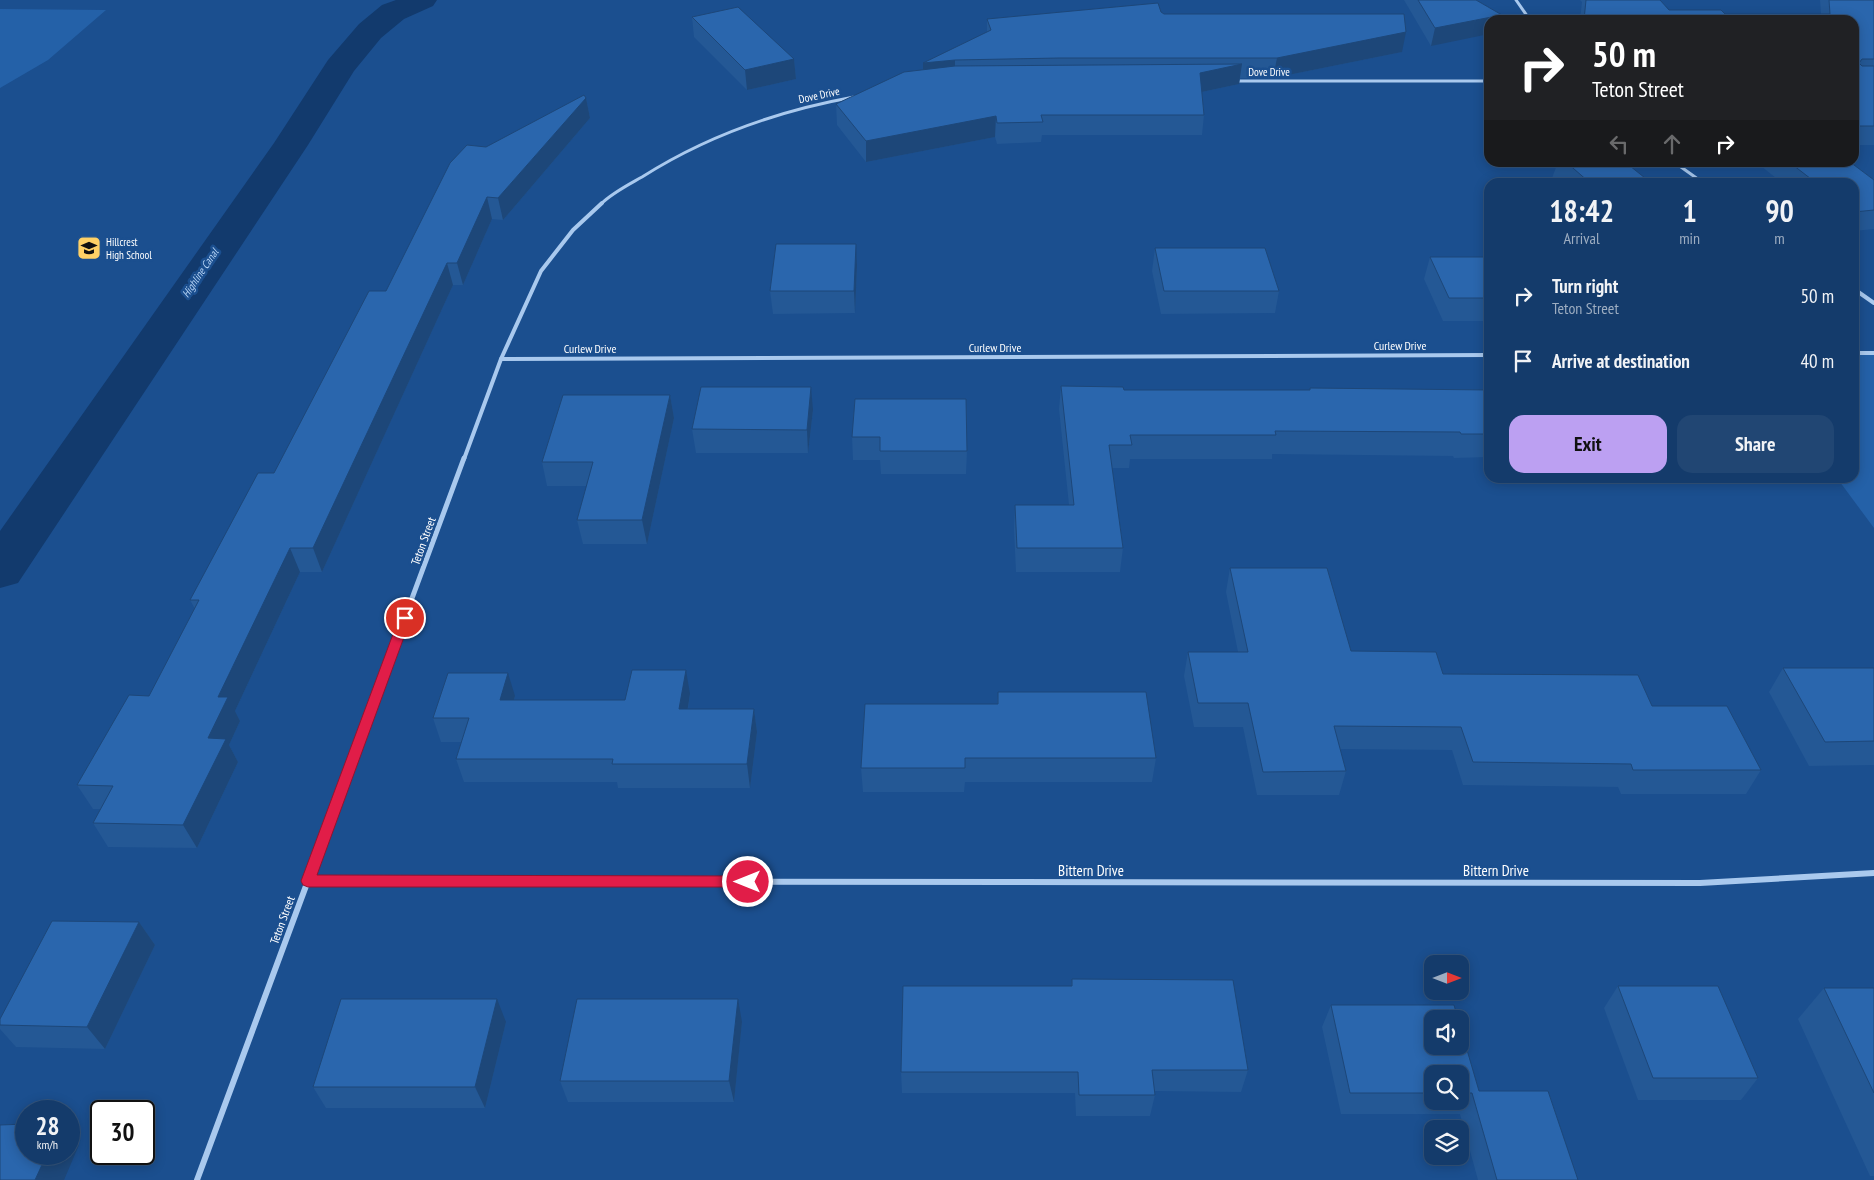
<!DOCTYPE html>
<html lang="en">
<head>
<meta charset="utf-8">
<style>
  :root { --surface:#143b6b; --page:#214673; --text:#f1f3f6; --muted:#9dadc1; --line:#33557e; --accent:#bca0f2 }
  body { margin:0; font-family:"PT Sans Narrow",sans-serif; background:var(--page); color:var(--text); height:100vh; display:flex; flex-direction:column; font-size:19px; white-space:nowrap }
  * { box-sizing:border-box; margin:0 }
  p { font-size:16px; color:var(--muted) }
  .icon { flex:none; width:28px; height:28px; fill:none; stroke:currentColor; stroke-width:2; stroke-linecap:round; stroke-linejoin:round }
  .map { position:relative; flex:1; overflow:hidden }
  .side { position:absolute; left:1484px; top:178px; width:375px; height:305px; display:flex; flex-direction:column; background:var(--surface); border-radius:15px; box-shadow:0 2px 12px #0003,0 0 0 1px var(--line) }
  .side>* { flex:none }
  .top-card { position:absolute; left:1484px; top:15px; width:375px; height:152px; border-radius:15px; box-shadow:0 2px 12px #0003,0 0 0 1px var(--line); background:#202124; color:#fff; overflow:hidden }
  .needle { width:32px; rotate:90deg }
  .tools { position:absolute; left:1424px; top:955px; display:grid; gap:10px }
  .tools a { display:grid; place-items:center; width:45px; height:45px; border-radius:10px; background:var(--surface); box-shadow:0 2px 12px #0003,0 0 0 1px var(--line); font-size:25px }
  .speed { position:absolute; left:15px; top:1100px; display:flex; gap:10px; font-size:25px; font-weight:700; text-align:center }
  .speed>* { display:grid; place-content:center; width:65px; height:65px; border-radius:50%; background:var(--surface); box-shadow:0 2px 12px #0003,0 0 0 1px var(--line); line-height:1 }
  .speed small { font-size:12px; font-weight:400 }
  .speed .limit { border:2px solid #111; border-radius:8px; background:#fff; color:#111 }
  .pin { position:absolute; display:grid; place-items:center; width:42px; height:42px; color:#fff; margin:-21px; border:2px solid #fff; border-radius:50%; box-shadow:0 1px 5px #0007 }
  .me { position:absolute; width:55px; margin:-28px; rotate:270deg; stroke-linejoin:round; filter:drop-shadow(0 0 4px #0008) }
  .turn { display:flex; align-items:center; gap:18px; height:105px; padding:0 25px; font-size:22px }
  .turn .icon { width:65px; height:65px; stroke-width:2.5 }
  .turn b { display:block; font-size:35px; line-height:42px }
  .lanes { display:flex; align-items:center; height:48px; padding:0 25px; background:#0003; justify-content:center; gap:25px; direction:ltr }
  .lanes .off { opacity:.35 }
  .eta { display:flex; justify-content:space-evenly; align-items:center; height:85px; text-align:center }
  .eta b { font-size:30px; font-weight:700; line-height:35px }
  .cta { display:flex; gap:10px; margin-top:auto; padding:10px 25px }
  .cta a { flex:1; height:58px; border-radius:15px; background:var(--accent); color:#111; font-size:20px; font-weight:700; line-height:58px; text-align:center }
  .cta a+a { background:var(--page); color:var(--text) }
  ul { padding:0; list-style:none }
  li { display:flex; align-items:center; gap:15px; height:65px; padding:0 25px }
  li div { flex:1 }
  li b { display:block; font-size:19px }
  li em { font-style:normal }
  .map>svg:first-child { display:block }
  .green { fill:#2461a8 }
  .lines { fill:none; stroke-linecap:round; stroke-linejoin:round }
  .canal { fill:#123a6d; fill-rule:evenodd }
  .minor-far3 { stroke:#a9c9ee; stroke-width:3 }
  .minor-far2 { stroke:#a9c9ee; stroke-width:4 }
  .minor-far1 { stroke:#a9c9ee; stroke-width:5 }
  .minor { stroke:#a9c9ee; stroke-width:6 }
  .wall { fill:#245895; fill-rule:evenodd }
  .shaded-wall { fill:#1d4779 }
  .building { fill:#2a66ad; stroke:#1d4779 }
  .route { fill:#e11d48; stroke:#92132f }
  .labels { text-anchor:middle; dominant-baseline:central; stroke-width:5; stroke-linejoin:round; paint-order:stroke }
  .far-street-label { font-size:11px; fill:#fff; stroke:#1b4f8f }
  .far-poi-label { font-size:11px; fill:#fff; stroke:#1b4f8f; text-anchor:start }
  .far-water-label { font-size:11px; font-style:italic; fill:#b5d3f5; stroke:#1b4f8f }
  .street-label { font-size:12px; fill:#fff; stroke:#1b4f8f }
  .near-street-label { font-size:15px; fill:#fff; stroke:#1b4f8f }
</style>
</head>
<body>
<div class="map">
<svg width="1874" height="1180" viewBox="0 0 1874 1180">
  <rect width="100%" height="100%" fill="#1b4f8f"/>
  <g class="green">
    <polygon points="0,9 105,10 106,10 48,60 0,88"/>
    <polygon points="1854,353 1874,353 1874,528 1837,478 1854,478"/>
  </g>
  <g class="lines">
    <polygon class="canal" points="396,0 437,0 433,6 404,19 381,38 354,71 308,145 18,583 0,588 0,531 274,143 328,60 359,24 382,5"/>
    <g class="minor-far3">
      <polyline points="1516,0 1530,20"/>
      <polyline points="1234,81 1489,81"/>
      <polyline points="1674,162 1702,182"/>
      <path d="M601,204C612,193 628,185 642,177C708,135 777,111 854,97"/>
    </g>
    <g class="minor-far2">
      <polyline points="1854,289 1874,303"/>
      <polyline points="1854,353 1874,353"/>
      <polyline points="501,359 1489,355"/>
      <polyline points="464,459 501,359 541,271 573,230 602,203"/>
    </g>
    <polyline class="minor-far1" points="345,779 464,458"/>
    <g class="minor">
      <polyline points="308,881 1700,883 1874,873"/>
      <polyline points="197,1180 346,778"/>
    </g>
  </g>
  <g class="wall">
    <polygon points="1404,0 1476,0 1502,15 1501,20 1489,20 1431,46"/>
    <polygon points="1580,0 1660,0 1669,10 1725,14 1821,14 1820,0 1874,0 1874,145 1854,145 1854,20 1580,20 1582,2"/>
    <polygon points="1161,12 1164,14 1402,52 1273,78 1240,78 1239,84 1202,92 1204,115 1202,135 1042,135 1041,142 997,144 995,137 866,162 837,125 836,104 923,70 987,32 987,19"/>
    <polygon points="692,17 794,59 796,79 747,90 694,37"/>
    <polygon points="586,98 590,118 503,220 492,219 463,285 453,285 322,572 300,572 235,711 240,721 229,745 238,762 197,848 108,847 93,823 101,809 93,809 77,785 149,696 195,609 190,600 274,473 386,291 486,147"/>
    <polygon points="1558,162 1625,162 1650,182 1557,182 1552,178"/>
    <polygon points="1756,162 1850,162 1874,180 1874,229 1854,231 1854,182 1781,182"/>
    <polygon points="1155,248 1279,291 1275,313 1161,314 1152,271"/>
    <polygon points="1430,257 1489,257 1489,321 1443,321 1424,279"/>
    <polygon points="857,266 855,313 773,314 770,291"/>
    <polygon points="1061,386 1124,390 1309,390 1310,388 1489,390 1489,457 1454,458 1453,456 1272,454 1272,459 1130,459 1129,468 1112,468 1123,548 1120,572 1016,572 1014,529 1015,505 1069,505 1059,409"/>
    <polygon points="670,395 674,418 647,544 583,544 577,520 587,486 547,486 542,462"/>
    <polygon points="855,399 967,451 966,474 881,474 880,460 853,460 852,437"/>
    <polygon points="813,410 808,453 696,453 692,429"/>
    <polygon points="1230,568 1351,651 1443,674 1652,706 1761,770 1746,794 1621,794 1618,787 1463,785 1452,750 1340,749 1346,771 1339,795 1257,795 1243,727 1194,727 1184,676 1188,652 1238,652 1226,592"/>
    <polygon points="1783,668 1874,668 1874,765 1809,766 1769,692"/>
    <polygon points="998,692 1156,758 1152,782 965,782 964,792 863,792 861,768 997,704"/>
    <polygon points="690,694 688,709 754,709 757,732 750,788 618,788 617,782 464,782 456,759 461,742 441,742 433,718 515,696 514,700 625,700"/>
    <polygon points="139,922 155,945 105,1049 16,1047 0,1029 0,1019"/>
    <polygon points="1072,979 1248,1070 1241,1092 1155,1091 1155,1095 1150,1116 1076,1116 1075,1093 902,1093 901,1072 1071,986"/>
    <polygon points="1618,986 1758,1078 1741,1100 1638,1100 1604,1008"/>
    <polygon points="1824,988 1874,988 1874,1176 1870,1176 1798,1019"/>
    <path d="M1331,1005H1454L1458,1019H1432V1046H1460V1026L1479,1091H1548L1578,1180H1478L1460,1114H1341L1322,1027ZM1432,1074H1460V1101H1432Z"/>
    <polygon points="506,1022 485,1108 326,1108 313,1087"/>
    <polygon points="742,1022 734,1102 568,1102 560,1081"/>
  </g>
  <g class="shaded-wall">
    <polygon points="1502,15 1501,20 1489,20 1489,34 1431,46 1435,28"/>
    <polygon points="1406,32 1402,52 1273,78 1277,58"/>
    <polygon points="794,59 796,79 747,90 745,70"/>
    <polygon points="955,60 955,80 923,83 923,63"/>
    <polygon points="1242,64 1239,84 1197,93 1200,73"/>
    <polygon points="586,98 590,118 503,220 498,198"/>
    <polygon points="996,116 995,137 866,162 866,141"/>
    <polygon points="487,197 492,219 463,285 457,263"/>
    <polygon points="856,244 857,266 855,313 854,291"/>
    <polygon points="447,263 453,285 322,572 313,548"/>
    <polygon points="811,387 813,410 808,453 807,430"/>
    <polygon points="670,395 674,418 647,544 642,520"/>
    <polygon points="290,548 300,572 235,711 240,721 229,745 238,762 197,848 183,825 208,738 218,697"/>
    <polygon points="686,670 690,694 684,732 679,709"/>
    <polygon points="508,673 515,696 507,724 500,700"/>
    <polygon points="754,709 757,732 750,788 747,764"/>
    <polygon points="139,922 155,945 105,1049 87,1027"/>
    <polygon points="497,999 506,1022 485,1108 475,1087"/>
    <polygon points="738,999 742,1022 734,1102 729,1081"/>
    <polygon points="69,1133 79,1145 64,1180 35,1180 47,1154 69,1154"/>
  </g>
  <g class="building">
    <polygon points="1418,0 1476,0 1502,15 1435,28"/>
    <polygon points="1586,0 1660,0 1669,10 1721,10 1725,14 1830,14 1829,0 1874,0 1874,59 1862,59 1859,63 1862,66 1874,66 1874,126 1854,126 1854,20 1584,20"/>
    <polygon points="1158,3 1161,12 1164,14 1404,14 1406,32 1277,58 1059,58 955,60 923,63 991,30 987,19"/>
    <polygon points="738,7 794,59 745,70 692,17"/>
    <polygon points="1242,64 1200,73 1204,115 1041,115 1043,122 997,123 996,116 866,141 836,104 904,72 955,66"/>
    <polygon points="584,95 586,98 498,198 487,197 457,263 447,263 313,548 290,548 218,697 228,697 208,738 226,739 183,825 93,823 113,786 77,785 129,695 149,696 199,600 190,600 258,473 274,473 369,291 386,291 450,163 467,145 486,147"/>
    <polygon points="1566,162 1625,162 1650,182 1589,182"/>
    <polygon points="1789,162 1850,162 1874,180 1874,210 1854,212 1854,182 1815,182"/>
    <polygon points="776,244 856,244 854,291 770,291"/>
    <polygon points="1155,248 1265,248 1279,291 1164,291"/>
    <polygon points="1430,257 1489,257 1489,298 1449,298"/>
    <polygon points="1061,386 1123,387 1124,390 1310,390 1310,388 1489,390 1489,434 1461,434 1460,432 1275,431 1276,435 1130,435 1132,445 1109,445 1123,548 1017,548 1015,505 1074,505"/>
    <polygon points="701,387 811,387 807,430 692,429"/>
    <polygon points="563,395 670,395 642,520 577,520 593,462 542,462"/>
    <polygon points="855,399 966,399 967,451 880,451 880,437 852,437"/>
    <polygon points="1230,568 1327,568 1351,651 1436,652 1443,674 1638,675 1652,706 1727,706 1761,770 1633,770 1631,764 1473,762 1461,727 1334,726 1346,771 1263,772 1248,703 1198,703 1188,652 1248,652"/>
    <polygon points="1783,668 1874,668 1874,741 1825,742"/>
    <polygon points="632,670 686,670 679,709 754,709 747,764 612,764 613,759 456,759 469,718 433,718 448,673 508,673 500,700 625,700"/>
    <polygon points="998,692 1146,692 1156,758 965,758 965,768 861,768 865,704 998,704"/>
    <polygon points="52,921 139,922 87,1027 0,1025 0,1019"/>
    <polygon points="1072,979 1233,980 1248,1070 1152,1070 1155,1095 1079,1095 1078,1072 901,1072 903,986 1072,986"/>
    <polygon points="1618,986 1718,986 1758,1078 1653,1078"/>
    <polygon points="1824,988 1874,988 1874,1093"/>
    <polygon points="341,999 497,999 475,1087 313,1087"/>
    <polygon points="577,999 738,999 729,1081 560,1081"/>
    <polygon points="1331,1005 1454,1005 1458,1019 1432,1019 1432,1046 1460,1046 1460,1026 1479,1091 1548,1091 1578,1180 1497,1180 1472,1093 1460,1093 1460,1074 1432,1074 1432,1093 1350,1093"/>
    <polygon points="26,1124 26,1154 47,1154 35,1180 0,1180 0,1125"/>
  </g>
  <polygon class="route" points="405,614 411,618 317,875 748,876 753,877 755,882 753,886 748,887 308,887 303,885 301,881 399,618"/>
  <defs>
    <g id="school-square" transform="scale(1.25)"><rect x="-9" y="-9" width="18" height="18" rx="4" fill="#ffd166" stroke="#1b4f8f"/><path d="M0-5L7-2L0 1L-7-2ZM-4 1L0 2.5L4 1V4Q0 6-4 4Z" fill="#111"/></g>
  </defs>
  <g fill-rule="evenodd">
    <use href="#school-square" x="89" y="248"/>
  </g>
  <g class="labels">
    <g class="far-street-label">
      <text x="1269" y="72">Dove Drive</text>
      <text transform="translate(819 95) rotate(-12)">Dove Drive</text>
    </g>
    <g class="far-poi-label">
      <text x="106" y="242">Hillcrest<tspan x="106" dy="13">High School</tspan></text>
    </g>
    <g class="far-water-label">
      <text transform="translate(200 273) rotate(-56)">Highline Canal</text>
    </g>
    <g class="street-label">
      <text x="1400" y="345">Curlew Drive</text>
      <text x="995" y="347">Curlew Drive</text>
      <text x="590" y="348">Curlew Drive</text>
      <text transform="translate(423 541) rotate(-70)">Teton Street</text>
      <text transform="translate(282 920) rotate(-70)">Teton Street</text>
    </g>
    <g class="near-street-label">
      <text x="1091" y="870">Bittern Drive</text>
      <text x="1496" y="870">Bittern Drive</text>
    </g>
  </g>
</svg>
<div class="tools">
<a><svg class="needle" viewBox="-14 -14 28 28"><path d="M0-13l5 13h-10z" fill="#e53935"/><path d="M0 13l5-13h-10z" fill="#9dadc1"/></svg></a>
<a><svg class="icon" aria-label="sound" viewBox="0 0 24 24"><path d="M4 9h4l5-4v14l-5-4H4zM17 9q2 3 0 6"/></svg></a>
<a><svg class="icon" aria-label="search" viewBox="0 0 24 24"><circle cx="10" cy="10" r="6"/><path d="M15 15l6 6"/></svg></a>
<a><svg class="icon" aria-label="layers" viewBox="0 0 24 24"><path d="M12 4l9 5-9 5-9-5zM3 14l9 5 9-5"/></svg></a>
</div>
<div class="speed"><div>28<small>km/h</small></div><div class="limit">30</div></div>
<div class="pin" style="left:405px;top:618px;background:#d93025"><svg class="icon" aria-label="arrive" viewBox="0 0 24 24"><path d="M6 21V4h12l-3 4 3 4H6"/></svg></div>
<svg class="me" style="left:748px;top:882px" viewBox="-20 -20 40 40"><circle r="17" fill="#e11d48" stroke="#fff" stroke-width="3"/><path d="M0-11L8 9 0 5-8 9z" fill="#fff"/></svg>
<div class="top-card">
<div class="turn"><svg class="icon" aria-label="right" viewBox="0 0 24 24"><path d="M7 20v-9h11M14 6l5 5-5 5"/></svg><div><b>50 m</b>Teton Street</div></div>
<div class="lanes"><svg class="icon off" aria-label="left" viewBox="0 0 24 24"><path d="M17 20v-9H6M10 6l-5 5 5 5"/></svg><svg class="icon off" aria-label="ahead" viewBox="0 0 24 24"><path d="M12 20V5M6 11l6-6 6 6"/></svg><svg class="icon" aria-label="right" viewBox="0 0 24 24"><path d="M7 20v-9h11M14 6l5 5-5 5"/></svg></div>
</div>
<section class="side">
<div class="eta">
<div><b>18:42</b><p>Arrival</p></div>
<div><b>1</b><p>min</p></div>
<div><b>90</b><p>m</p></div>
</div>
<ul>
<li><svg class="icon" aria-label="right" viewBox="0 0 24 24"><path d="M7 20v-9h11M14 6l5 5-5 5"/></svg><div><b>Turn right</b><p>Teton Street</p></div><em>50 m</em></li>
<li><svg class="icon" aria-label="arrive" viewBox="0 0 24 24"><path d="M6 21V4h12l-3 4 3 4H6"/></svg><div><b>Arrive at destination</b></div><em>40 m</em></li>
</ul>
<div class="cta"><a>Exit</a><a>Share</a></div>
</section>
</div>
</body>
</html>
